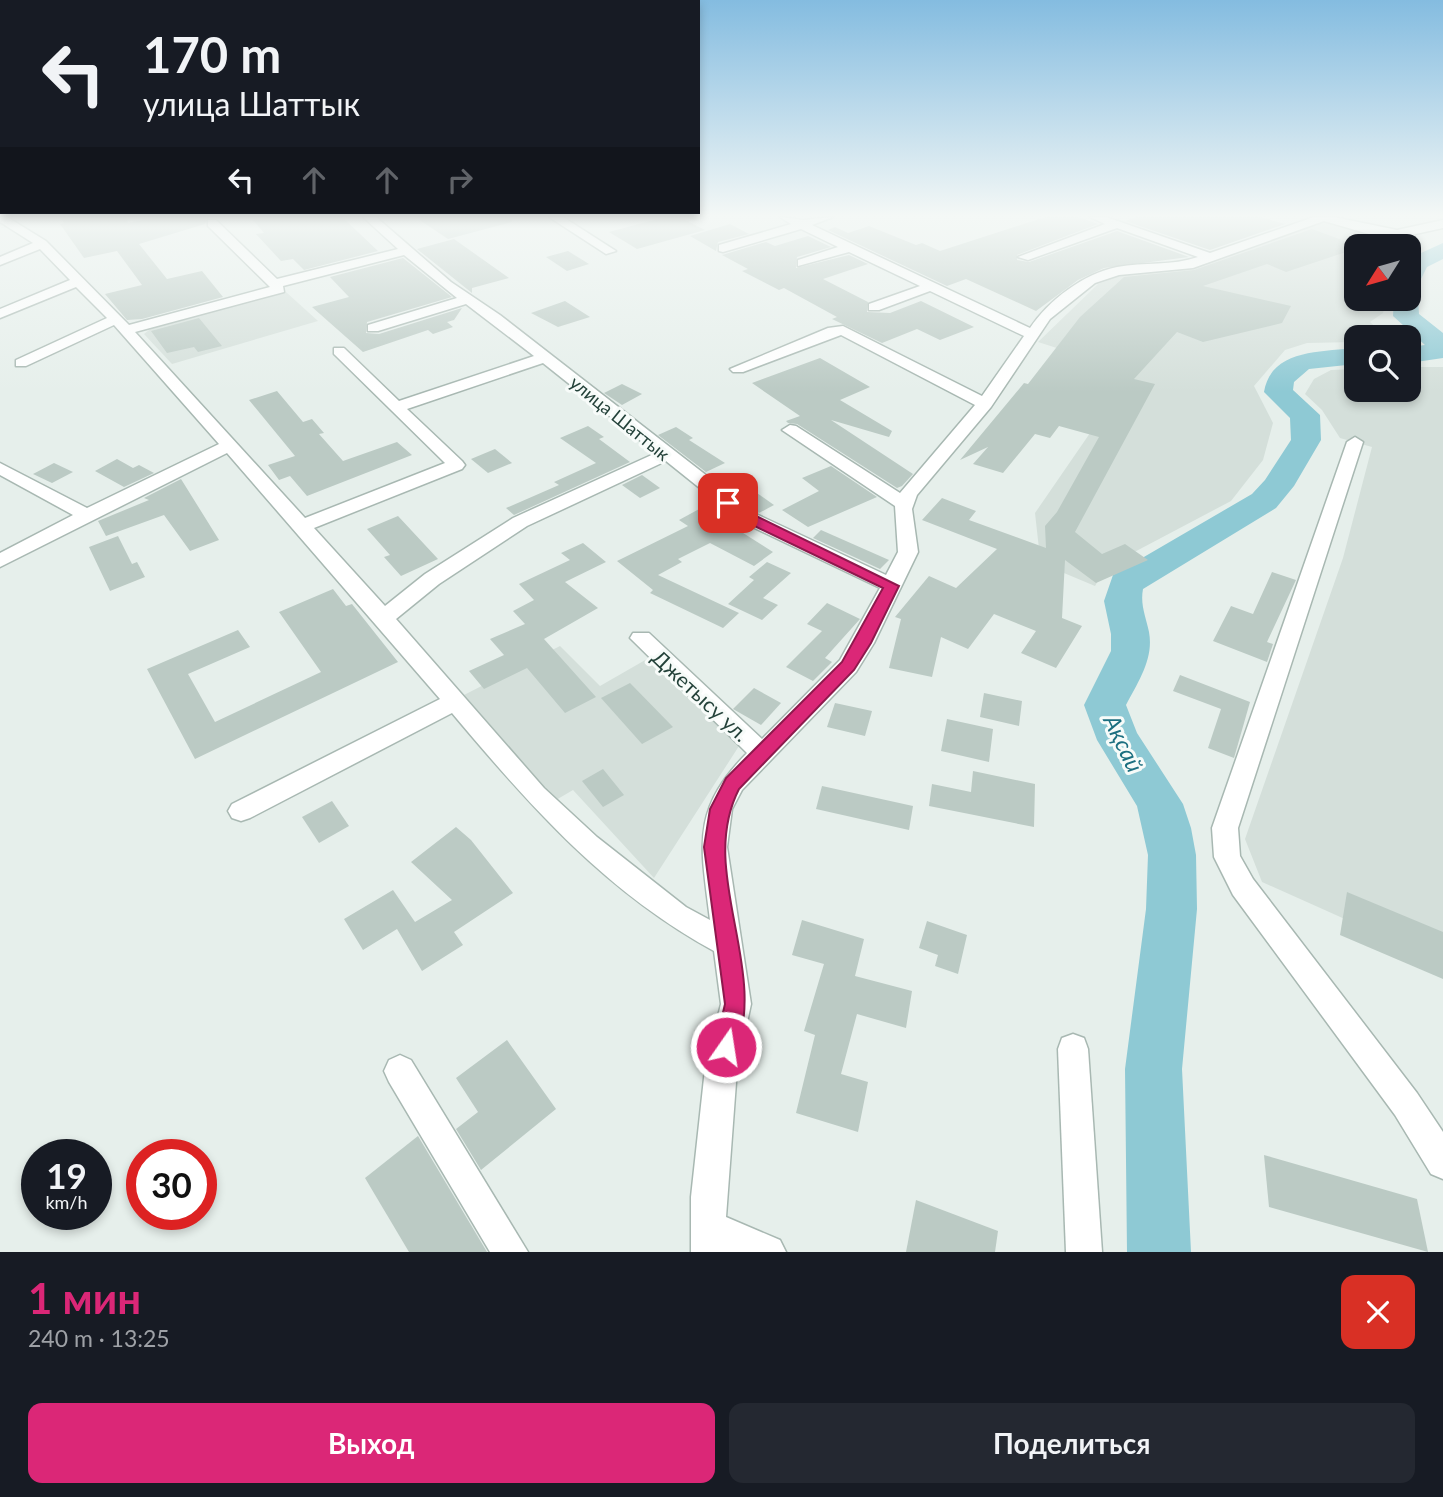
<!DOCTYPE html>
<html lang="ru">
<head>
<meta charset="utf-8">
<style>
  :root { --surface:#171b24; --page:#242831; --text:#f1f3f6; --muted:#9ea1a6; --accent:#db2777 }
  body { margin:0; font-family:Lato,sans-serif; background:var(--page); color:var(--text); height:100vh; display:flex; flex-direction:column; font-size:26px; white-space:nowrap }
  * { box-sizing:border-box; margin:0 }
  p { font-size:23px; color:var(--muted) }
  .icon { flex:none; width:38px; height:38px; fill:none; stroke:currentColor; stroke-width:2; stroke-linecap:round; stroke-linejoin:round }
  .map { position:relative; height:1252px; overflow:hidden }
  .panel { display:flex; flex-direction:column; background:var(--surface); flex:1 }
  .panel>* { flex:none }
  .banner { position:absolute; left:0px; top:0px; width:700px; height:214px; box-shadow:0 4px 10px #0003; background:#171b24; color:var(--text); overflow:hidden }
  .needle { width:46px; rotate:233deg }
  .controls { position:absolute; left:1344px; top:234px; display:grid; gap:14px }
  .controls a { display:grid; place-items:center; width:77px; height:77px; border-radius:14px; background:var(--surface); box-shadow:0 4px 10px #0003; font-size:35px }
  .speed { position:absolute; left:21px; top:1139px; display:flex; gap:14px; font-size:35px; font-weight:700; text-align:center }
  .speed>* { display:grid; place-content:center; width:91px; height:91px; border-radius:50%; background:var(--surface); box-shadow:0 4px 10px #0003; line-height:1 }
  .speed small { font-size:18px; font-weight:400 }
  .speed .limit { border:10px solid #d22; background:#fff; color:#111 }
  .pin { position:absolute; display:grid; place-items:center; width:60px; height:60px; color:#fff; margin:-30px; border-radius:14px; box-shadow:0 4px 10px #0006 }
  .me { position:absolute; width:77px; margin:-38px; rotate:13deg; stroke-linejoin:round; filter:drop-shadow(0 0 5px #0008) }
  .turn { display:flex; align-items:center; gap:24px; height:147px; padding:0 28px; font-size:32px }
  .turn .icon { width:91px; height:91px; stroke-width:2.5 }
  .turn b { display:block; font-size:49px; line-height:60px }
  .lanes { display:flex; align-items:center; height:66px; padding:0 28px; background:#0003; justify-content:center; gap:35px; direction:ltr }
  .lanes .off { opacity:.35 }
  .round { display:grid; place-items:center; flex:none; width:74px; height:74px; border-radius:14px; background:var(--page) }
  .summary { display:flex; align-items:center; justify-content:space-between; height:119px; padding:0 28px }
  h1 { font-size:42px; font-weight:700; line-height:52px; color:var(--accent) }
  .primary-button { display:flex; gap:14px; margin-top:auto; padding:14px 28px }
  .primary-button a { flex:1; height:80px; border-radius:14px; background:var(--accent); color:#fff; font-size:28px; font-weight:700; line-height:80px; text-align:center }
  .primary-button a+a { background:var(--page); color:var(--text) }
  .map>svg:first-child { display:block }
  .built { fill:#d4dfda }
  .lines { fill:none; stroke-linecap:round; stroke-linejoin:round }
  .river { fill:#8ec9d4; fill-rule:evenodd }
  .building { fill:#bbcac4 }
  .minor-casing { stroke:#a8b8b2; stroke-width:3 }
  .minor { fill:#fff; fill-rule:evenodd }
  .route { fill:#db2777; stroke:#8e194d; stroke-width:2 }
  .labels { text-anchor:middle; dominant-baseline:central; stroke-width:6; stroke-linejoin:round; paint-order:stroke }
  .far-street-label { font-size:18px; fill:#24423a; stroke:#f7fbf9 }
  .street-label { font-size:21px; fill:#24423a; stroke:#f7fbf9 }
  .water-label { font-size:23px; font-style:italic; fill:#1c6f80; stroke:#f7fbf9 }
</style>
</head>
<body>
<div class="map">
<svg width="1443" height="1252" viewBox="0 0 1443 1252">
  <rect width="100%" height="100%" fill="#e6efeb"/>
  <g class="built">
    <polygon points="1323,222 1406,247 1356,247 1356,299 1387,299 1383,313 1370,322 1384,335 1356,338 1356,342 1307,343 1285,350 1254,386 1273,423 1263,460 1231,501 1106,567 1095,586 1052,568 1039,549 1035,513 1132,372 1038,342 1098,284 1121,275 1188,269"/>
    <polygon points="286,292 318,321 172,364 144,334 154,326"/>
    <polygon points="1409,367 1443,367 1443,963 1262,882 1245,839 1343,558 1372,447 1340,438 1322,410 1305,394 1314,379 1331,370 1356,369 1356,390 1409,390"/>
    <polygon points="560,646 600,686 647,659 739,746 654,878 573,790 556,800 464,695"/>
  </g>
  <g class="lines">
    <g class="river">
      <polygon points="1443,243 1443,259 1427,267 1418,285 1409,287 1410,258"/>
      <polygon points="1409,292 1418,299 1419,314 1443,333 1443,358 1409,363 1409,347 1425,345 1393,316 1394,299 1409,299"/>
      <path d="M1356,348V364L1309,369L1294,382L1293,390L1320,415L1321,440L1294,486L1276,508L1143,589C1140,605 1146,617 1149,632C1154,659 1138,682 1126,705L1137,733L1183,804L1191,828L1196,855L1197,909L1182,1069L1191,1252H1127L1125,1069L1146,909L1148,855L1137,806L1097,740L1084,705L1111,651V634L1104,601L1113,575L1252,494L1265,480L1291,440L1290,418L1264,392C1271,349 1321,352 1356,348Z"/>
    </g>
  </g>
  <g class="building">
    <polygon points="60,217 127,217 128,223 157,217 209,217 205,224 139,244 167,279 202,271 223,297 142,319 127,320 105,294 142,285 117,251 84,258 60,224 64,223"/>
    <polygon points="270,217 342,217 378,251 304,270 293,259 281,261 256,234 264,233 253,220"/>
    <polygon points="415,217 511,217 512,222 448,239"/>
    <polygon points="665,217 680,217 705,230 637,249 609,232"/>
    <polygon points="1045,217 1079,217 1098,224 1017,255 1017,260 1029,262 1117,231 1189,257 1104,268 1078,280 1036,311 966,279 947,286 828,230 835,227 848,233 869,226 916,245 922,243 940,251"/>
    <polygon points="1136,217 1260,217 1285,224 1210,250 1125,221"/>
    <polygon points="730,224 749,234 718,242 716,251 690,236"/>
    <polygon points="1312,229 1361,247 1286,272 1267,264 1203,286 1291,306 1282,323 1203,342 1177,332 1134,379 1155,384 1075,532 1102,554 1125,544 1148,560 1096,583 1065,560 1062,618 1082,626 1056,668 1021,653 1036,631 994,614 968,649 941,637 932,677 889,668 901,619 895,617 929,576 956,588 997,549 922,520 942,498 976,511 969,520 1046,548 1045,526 1057,512 1099,437 1059,426 1050,438 1035,434 1003,473 973,464 988,447 960,460 1024,383 1028,384 1080,317 1124,277 1194,270"/>
    <polygon points="808,236 831,247 797,257 796,268 849,255 868,264 823,279 868,302 867,312 890,313 921,301 974,327 940,340 917,329 882,343 832,319 837,317 784,288 779,290 742,271 748,269 722,255 766,242 775,246"/>
    <polygon points="454,239 509,278 472,288 472,293 417,249"/>
    <polygon points="568,251 589,264 567,271 546,257"/>
    <polygon points="403,258 452,297 367,322 366,333 379,334 462,308 454,320 447,322 453,327 433,334 428,330 363,352 312,307 349,297 330,277"/>
    <polygon points="565,301 590,317 558,327 531,313"/>
    <polygon points="199,318 222,346 198,352 194,347 167,353 151,331"/>
    <polygon points="820,358 870,387 840,400 892,431 889,437 831,420 913,474 902,486 897,488 797,424 788,423 786,421 800,416 752,383"/>
    <polygon points="622,384 642,394 622,405 604,393"/>
    <polygon points="277,391 303,422 312,419 324,433 319,434 343,461 397,442 412,455 307,496 290,476 279,480 268,465 295,456 249,400"/>
    <polygon points="588,426 604,437 599,439 630,462 514,515 506,508 559,485 554,482 596,463 560,438"/>
    <polygon points="676,427 693,438 689,440 725,463 706,472 658,435"/>
    <polygon points="495,449 512,463 488,473 471,459"/>
    <polygon points="117,459 133,468 139,465 154,473 124,487 95,471"/>
    <polygon points="54,463 73,472 52,483 33,474"/>
    <polygon points="831,466 877,497 808,527 782,510 819,491 802,478"/>
    <polygon points="642,475 660,488 640,498 622,485"/>
    <polygon points="181,479 219,540 190,551 164,515 106,536 98,521 149,500 144,498"/>
    <polygon points="757,493 774,505 759,513 743,500"/>
    <polygon points="701,508 712,515 723,510 739,523 732,526 773,552 754,566 710,543 678,559 682,562 658,575 739,613 723,628 650,593 653,590 617,561 688,526 679,520"/>
    <polygon points="398,516 438,559 401,576 384,557 390,555 367,529"/>
    <polygon points="821,530 889,560 880,569 813,538"/>
    <polygon points="118,536 132,564 137,562 145,577 110,591 89,547"/>
    <polygon points="583,543 606,562 565,582 598,608 544,639 596,697 565,713 527,668 484,689 469,671 504,655 490,639 525,624 513,611 534,600 519,584 570,560 561,553"/>
    <polygon points="767,562 791,573 763,598 778,605 762,620 728,604 754,580 749,577"/>
    <polygon points="1272,572 1296,580 1267,642 1273,644 1267,662 1213,641 1231,606 1253,614"/>
    <polygon points="333,589 346,606 352,604 398,662 195,759 147,669 238,630 250,647 188,674 215,722 321,672 279,612"/>
    <polygon points="827,603 860,619 825,658 832,662 813,681 786,667 822,631 807,624"/>
    <polygon points="1180,675 1250,702 1234,758 1208,748 1221,709 1173,691"/>
    <polygon points="630,683 673,727 642,744 601,698"/>
    <polygon points="754,688 781,703 761,725 733,709"/>
    <polygon points="984,693 1022,701 1019,726 980,717"/>
    <polygon points="835,703 872,711 865,736 827,727"/>
    <polygon points="947,719 993,729 989,762 941,751"/>
    <polygon points="603,769 624,795 603,807 582,781"/>
    <polygon points="973,771 1035,784 1034,827 929,806 932,784 971,792"/>
    <polygon points="822,786 913,806 909,830 816,809"/>
    <polygon points="332,801 349,826 319,843 302,817"/>
    <polygon points="456,827 471,840 513,893 454,932 463,945 422,971 397,929 363,950 344,919 393,890 415,922 452,900 411,862"/>
    <polygon points="1347,892 1443,932 1443,979 1340,935"/>
    <polygon points="802,920 864,939 855,976 912,991 906,1028 857,1014 841,1074 868,1082 858,1132 796,1113 815,1035 804,1031 824,964 792,955"/>
    <polygon points="927,921 967,935 958,974 935,966 938,955 919,948"/>
    <polygon points="507,1040 556,1109 481,1170 456,1129 478,1112 456,1078"/>
    <polygon points="418,1136 487,1252 409,1252 365,1178"/>
    <polygon points="1264,1155 1417,1199 1428,1252 1269,1207"/>
    <polygon points="916,1200 998,1231 995,1252 906,1252"/>
  </g>
  <g class="lines">
    <g class="minor-casing">
      <g id="minor">
        <path d="M0,217H7L46,241L129,325L270,287L208,226V220H216L277,279L398,249L363,217H376L451,282L500,315L756,514L886,575L898,552L895,506L782,430L790,425L796,426L900,493L975,405L841,335L743,372H733L730,369L828,328L843,326L982,396L1024,336L930,291L879,310H869V304L920,286L849,252L798,266V260L838,247L801,229L723,252L719,251V245L791,224L780,217L803,220L833,217L812,225L1030,328C1049,300 1083,274 1117,267C1144,262 1172,266 1198,257L1117,228L1028,260L1018,257L1105,224L1090,217H1106L1210,253L1314,217H1334L1397,230L1443,220V228L1397,238L1369,234L1324,221L1193,268L1119,275L1095,283L1050,319L991,407L917,495L912,509L918,552L874,643L856,672L742,790L732,809L727,847L751,1004L737,1069L726,1217L780,1240L786,1252H691V1197L705,1069L721,1004L714,951C606,892 530,806 452,713L250,818L241,821L232,818L228,811L232,804L440,699L227,453L0,567V553L73,515L0,475V463L87,508L219,444L114,325L26,366H16V360L107,318L76,287L0,318V309L70,280L40,249L0,265V257L33,243L0,222ZM404,255L457,298L368,325V331H378L466,304L534,356L399,401L344,348H334V354L445,463L305,518L135,332L284,292L283,286ZM543,363L656,453L513,518L425,574L385,606L314,528L462,469L465,465L462,461L407,409ZM666,461L742,522L880,588L840,660L762,739L649,633H633L630,638L747,753C690,811 701,846 710,920L686,907L597,837L544,788L396,619L439,584L527,526Z"/>
        <polygon points="549,217 563,217 616,251 606,254"/>
        <polygon points="1355,437 1363,442 1238,828 1240,856 1253,879 1417,1093 1443,1132 1443,1179 1431,1174 1395,1115 1233,895 1214,857 1212,828 1347,442"/>
        <polygon points="1073,1034 1084,1038 1088,1049 1102,1252 1066,1252 1058,1049 1062,1038"/>
        <polygon points="400,1055 411,1060 528,1252 490,1252 389,1082 384,1071 389,1060"/>
      </g>
    </g>
    <use href="#minor" class="minor"/>
  </g>
  <linearGradient id="sky" x2="0" y2="1"><stop stop-color="#84bce0"/><stop offset="0.55" stop-color="#f4f8f6"/><stop offset="1" stop-color="#f4f8f6" stop-opacity="0"/></linearGradient>
  <rect width="1443" height="392" fill="url(#sky)"/>
  <path class="route" d="M723,500H733L754,515L899,586L871,643L854,670L739,789C696,873 771,969 734,1056L726,1059L718,1056L715,1047L725,1004L704,847L710,809L726,778L842,662L883,588L744,521L723,506Z"/>
  <g class="labels">
    <g class="far-street-label">
      <text transform="translate(620 418) rotate(39)">улица Шаттык</text>
    </g>
    <g class="street-label">
      <text transform="translate(701 695) rotate(43)">Джетысу ул.</text>
    </g>
    <g class="water-label">
      <text transform="translate(1124 743) rotate(64)">Ақсай</text>
    </g>
  </g>
</svg>
<div class="controls">
<a><svg class="needle" viewBox="-14 -14 28 28"><path d="M0-13l5 13h-10z" fill="#e53935"/><path d="M0 13l5-13h-10z" fill="#9ea1a6"/></svg></a>
<a><svg class="icon" aria-label="search" viewBox="0 0 24 24"><circle cx="10" cy="10" r="6"/><path d="M15 15l6 6"/></svg></a>
</div>
<div class="speed"><div>19<small>km/h</small></div><div class="limit">30</div></div>
<div class="pin" style="left:728px;top:503px;background:#d93025"><svg class="icon" aria-label="arrive" viewBox="0 0 24 24"><path d="M6 21V4h12l-3 4 3 4H6"/></svg></div>
<svg class="me" style="left:726px;top:1047px" viewBox="-20 -20 40 40"><circle r="17" fill="#db2777" stroke="#fff" stroke-width="3"/><path d="M0-11L8 9 0 5-8 9z" fill="#fff"/></svg>
<div class="banner">
<div class="turn"><svg class="icon" aria-label="left" viewBox="0 0 24 24"><path d="M17 20v-9H6M10 6l-5 5 5 5"/></svg><div><b>170 m</b>улица Шаттык</div></div>
<div class="lanes"><svg class="icon" aria-label="left" viewBox="0 0 24 24"><path d="M17 20v-9H6M10 6l-5 5 5 5"/></svg><svg class="icon off" aria-label="ahead" viewBox="0 0 24 24"><path d="M12 20V5M6 11l6-6 6 6"/></svg><svg class="icon off" aria-label="ahead" viewBox="0 0 24 24"><path d="M12 20V5M6 11l6-6 6 6"/></svg><svg class="icon off" aria-label="right" viewBox="0 0 24 24"><path d="M7 20v-9h11M14 6l5 5-5 5"/></svg></div>
</div>
</div>
<section class="panel">
<div class="summary"><div><h1>1 мин</h1><p>240 m · 13:25</p></div><a class="round" style="background:#d93025;color:#fff"><svg class="icon" aria-label="close" viewBox="0 0 24 24"><path d="M6 6l12 12M18 6L6 18"/></svg></a></div>
<div class="primary-button"><a>Выход</a><a>Поделиться</a></div>
</section>
</body>
</html>
